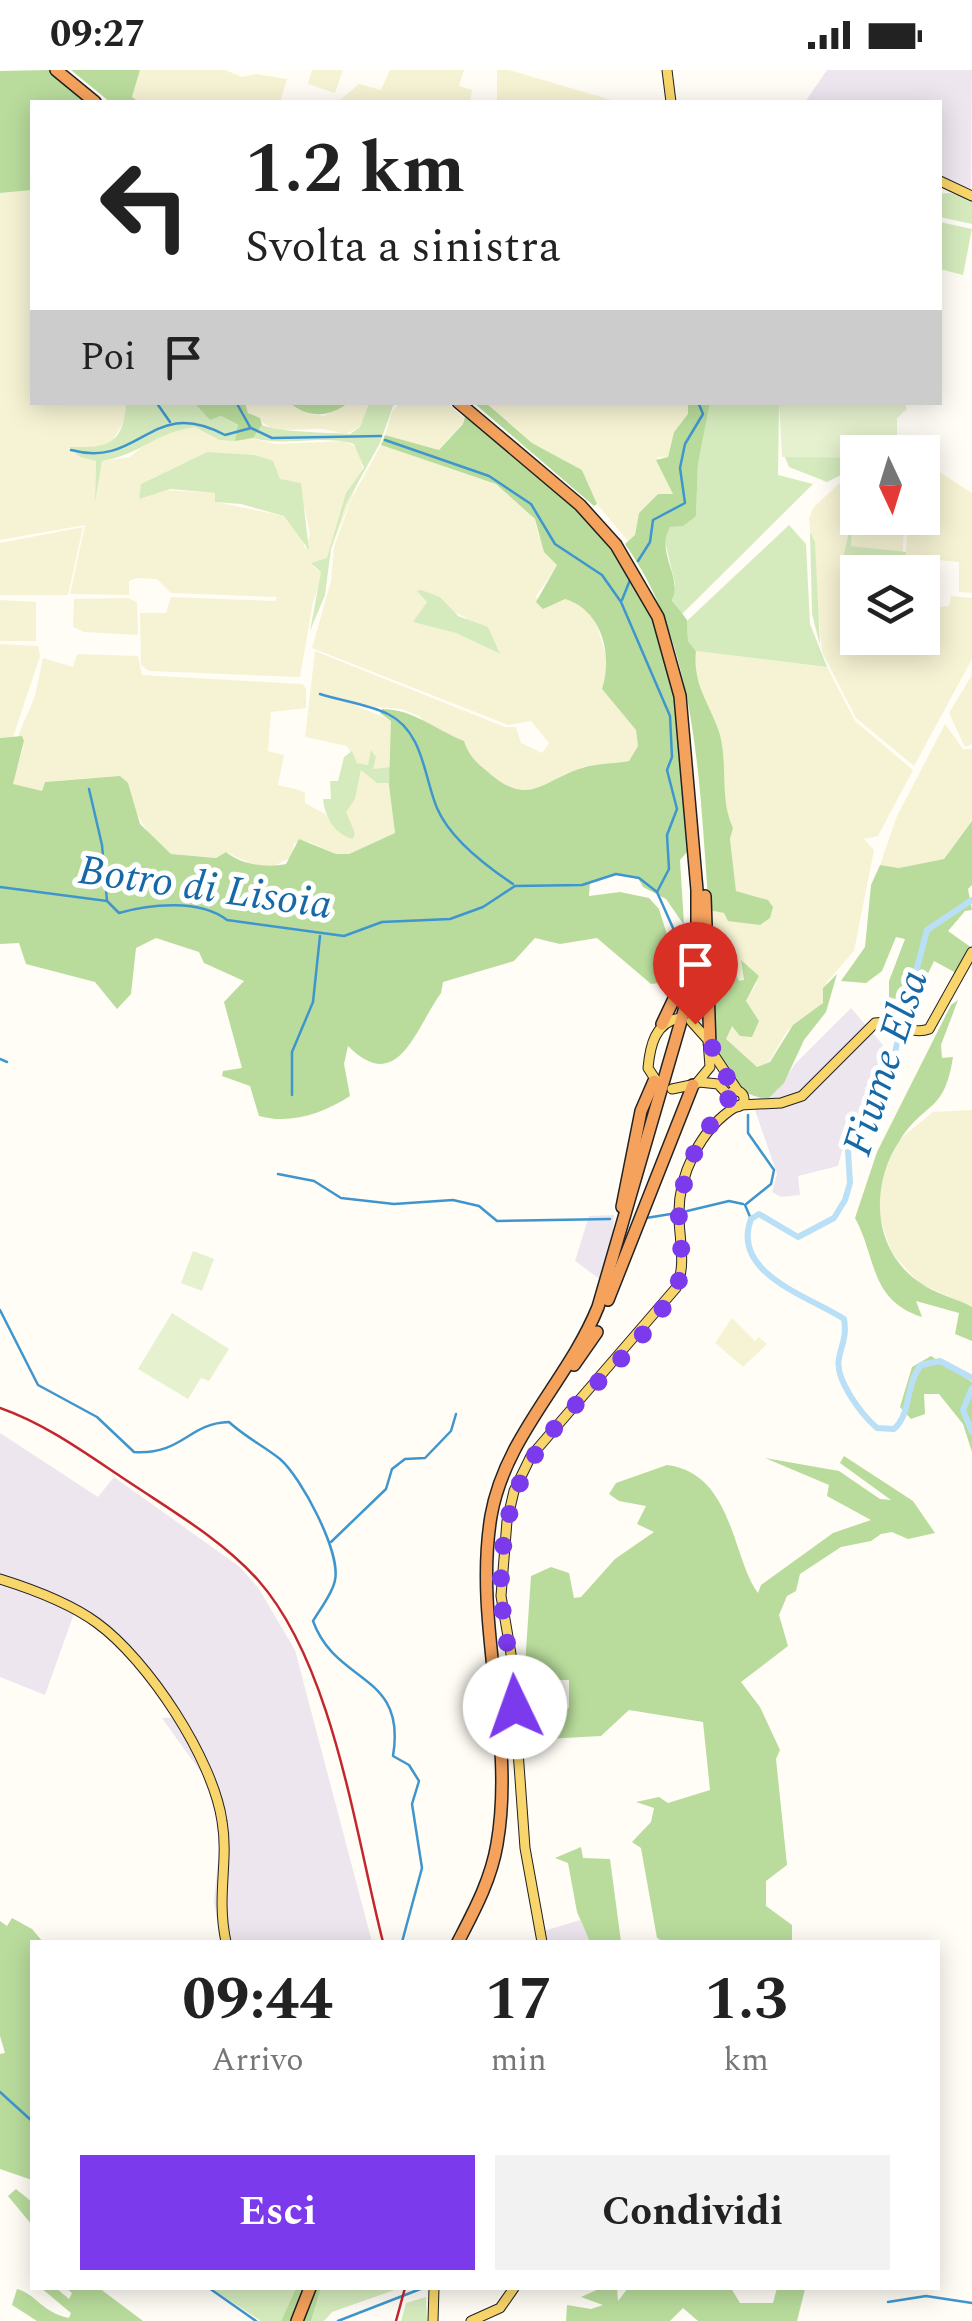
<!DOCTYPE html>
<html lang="it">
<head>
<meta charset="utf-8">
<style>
  :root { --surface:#fff; --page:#f2f2f2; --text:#222; --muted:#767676; --accent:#7c3aed }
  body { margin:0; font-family:Spectral,serif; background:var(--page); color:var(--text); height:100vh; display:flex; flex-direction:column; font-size:38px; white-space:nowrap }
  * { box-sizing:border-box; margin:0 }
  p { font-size:32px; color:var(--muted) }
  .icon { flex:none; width:55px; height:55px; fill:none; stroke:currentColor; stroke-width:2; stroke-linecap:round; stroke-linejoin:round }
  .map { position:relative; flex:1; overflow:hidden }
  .sheet { position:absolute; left:30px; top:1870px; width:910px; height:350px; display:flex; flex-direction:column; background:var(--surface); border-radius:0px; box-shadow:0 5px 25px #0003 }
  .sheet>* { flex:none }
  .guide { position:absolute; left:30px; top:30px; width:912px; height:305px; border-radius:0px; box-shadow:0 5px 25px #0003; background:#fff; color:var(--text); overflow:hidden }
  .needle { width:65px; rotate:176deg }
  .controls { position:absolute; left:840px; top:365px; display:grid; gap:20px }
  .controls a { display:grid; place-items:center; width:100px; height:100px; border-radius:0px; background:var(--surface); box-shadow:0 5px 25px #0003; font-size:50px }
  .pin { position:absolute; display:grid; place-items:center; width:85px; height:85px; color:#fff; margin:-102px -42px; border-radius:50% 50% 50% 0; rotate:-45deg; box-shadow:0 0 10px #0007 }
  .pin .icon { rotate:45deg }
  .me { position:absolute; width:110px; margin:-55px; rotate:357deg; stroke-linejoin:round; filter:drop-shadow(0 0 8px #0008) }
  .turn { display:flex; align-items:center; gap:35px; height:210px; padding:0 50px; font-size:45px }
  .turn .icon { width:130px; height:130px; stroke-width:2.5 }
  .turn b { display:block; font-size:70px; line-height:85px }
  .then { display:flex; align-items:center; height:95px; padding:0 50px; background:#0003; gap:20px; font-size:38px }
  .eta { display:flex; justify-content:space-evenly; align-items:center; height:170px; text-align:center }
  .eta b { font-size:60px; font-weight:700; line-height:70px }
  .button { display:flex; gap:20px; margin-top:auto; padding:20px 50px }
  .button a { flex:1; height:115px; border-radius:0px; background:var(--accent); color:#fff; font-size:40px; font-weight:700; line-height:115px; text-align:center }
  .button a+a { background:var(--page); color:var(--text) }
  .status { display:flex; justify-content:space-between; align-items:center; height:70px; padding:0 50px; background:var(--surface); direction:ltr }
  .status svg { height:28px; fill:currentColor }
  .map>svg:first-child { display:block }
  .industrial { fill:#eee6ef }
  .farmland { fill:#f6f3d4; fill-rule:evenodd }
  .green { fill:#d5ebbd }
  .forest { fill:#b9dc9c }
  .pitch { fill:#e6f2cf }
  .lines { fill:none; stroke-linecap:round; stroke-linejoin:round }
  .stream { stroke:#3f96cf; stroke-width:2.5 }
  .river { stroke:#b9e0f7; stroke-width:6 }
  .major-casing { stroke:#222; stroke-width:11 }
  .highway-casing { stroke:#222; stroke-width:14 }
  .major { stroke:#f9d66b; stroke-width:9 }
  .highway { stroke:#f5a25d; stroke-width:11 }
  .rail { stroke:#c4262e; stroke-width:2.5 }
  .route { stroke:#7c3aed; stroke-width:18; stroke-dasharray:0 32.4 }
  .labels { text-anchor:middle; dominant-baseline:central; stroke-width:10; stroke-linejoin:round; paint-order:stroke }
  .water-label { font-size:42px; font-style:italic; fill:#1768a6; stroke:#fff }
</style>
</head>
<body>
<div class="status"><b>09:27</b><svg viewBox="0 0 49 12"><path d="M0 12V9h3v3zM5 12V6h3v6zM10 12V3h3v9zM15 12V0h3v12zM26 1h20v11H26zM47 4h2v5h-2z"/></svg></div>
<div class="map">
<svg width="972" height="2251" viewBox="0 0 972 2251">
  <rect width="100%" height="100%" fill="#fffdf5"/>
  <g class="industrial">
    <polygon points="827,0 972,0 971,119 945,113 940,105 940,32 805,32"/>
    <polygon points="851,938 883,975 870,1024 845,1070 838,1096 798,1106 800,1125 781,1127 772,1122 777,1104 754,1037 758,1028 777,1021 795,994"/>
    <polygon points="614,1145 613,1162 601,1210 575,1191 589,1146"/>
    <polygon points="0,1363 98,1427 114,1407 240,1497 259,1519 295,1580 372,1872 221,1872 214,1832 221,1758 210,1715 162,1648 178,1647 160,1615 99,1549 76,1538 45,1625 0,1607"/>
    <polygon points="580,1850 590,1872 545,1872 544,1861"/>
  </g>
  <g class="farmland">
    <polygon points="140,0 225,0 242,7 256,4 287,9 280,32 139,32 132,27"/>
    <polygon points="312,0 343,0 335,23 308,14"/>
    <polygon points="390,0 464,0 459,16 472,20 470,32 339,31 359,14 381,20"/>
    <polygon points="497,0 509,0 618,32 497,32"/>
    <path d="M32,120V332L126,333L125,350L109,376L99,380L68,378L96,390L95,424L102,391L130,387L154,367L179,359L195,357L219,370L253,368L275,374L343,371L357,377L363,400L327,488L313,496L321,502V511L313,532L300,607L149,601L141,595L140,543H166L171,527L276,531V527L171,523L157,509L137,508L129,511V525L70,524L85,455L0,470V123ZM207,382L275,404L305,440L310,464L305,479L302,467L284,446L216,432L215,423L163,420L141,414Z"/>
    <polygon points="245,333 290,333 309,344 324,346 348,333 369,333 360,357 346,364 322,359 274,360 248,343"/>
    <polygon points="400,333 447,333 464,348 463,353 439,380 385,365 392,342"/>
    <polygon points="486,333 688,333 688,344 674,362 668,387 657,387 673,424 658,424 639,443 635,465 628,471 597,434 582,400 532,373"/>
    <path d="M381,375L496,414L535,449L538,464L557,496L536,526L543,538L565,529L581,533L595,548L609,597L602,619L636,660L638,676L629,691L583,697L540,719L518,720L502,715L469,685L464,671L430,658L419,646L401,639L354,635L391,650V697L381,700L373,699L374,681L368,695L356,693L347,676L305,667L315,581L505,657H516L521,673L542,683L549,673L531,651L508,655L312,578L331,511L334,477L352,428ZM440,527L450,541L465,547L499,584L456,563L414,552L427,532Z"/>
    <polygon points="930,396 972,423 972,523 959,522 959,492 938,490 929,501 927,518 930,531 940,537 949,536 951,526 972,528 972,589 914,696 856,648 822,582 809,448 813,438 849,404 852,425 857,426 858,448 904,448 903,482 851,476 852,444 844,484 848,509 857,507 858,568 922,568 922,502 883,502 905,498 908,448 922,448 923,402"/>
    <polygon points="83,457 68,525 0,525 0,473"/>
    <polygon points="128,528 137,532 138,565 84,562 73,557 74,529"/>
    <polygon points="0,530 36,532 36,571 0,571"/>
    <polygon points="0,574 38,576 40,586 13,667 0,668"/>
    <polygon points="696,581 827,597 855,651 913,700 878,766 864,769 874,780 854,881 826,913 823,933 787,961 769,992 757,997 726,969 727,959 749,942 746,931 757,913 741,891 744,911 739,912 735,884 710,861 709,840 724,843 728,850 743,849 764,829 736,821 730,769 733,758 726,742 718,658 696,614"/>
    <polygon points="77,584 138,586 142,605 302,614 306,618 306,638 271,642 268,681 284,685 278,715 299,720 305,723 305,733 325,744 334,757 355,763 345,742 355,729 361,700 367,700 377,713 389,713 395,763 349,784 336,784 309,772 294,773 292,787 272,797 254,795 226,782 216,788 171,784 155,773 132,737 90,708 45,712 42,722 12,714 23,678 24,671 18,666 35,626 43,588 73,597"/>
    <polygon points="972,605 972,674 965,677 949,643"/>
    <polygon points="945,654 963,679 972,679 972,751 944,789 899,798 880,795 897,746"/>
    <polygon points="972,1040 972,1237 919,1213 892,1183 876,1137 879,1113 899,1070 933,1042"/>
    <polygon points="732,1248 755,1271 759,1267 767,1274 743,1297 715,1273"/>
  </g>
  <g class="green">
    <polygon points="950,123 972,129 972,154 940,147 940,124"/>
    <polygon points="940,152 972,159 963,205 940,199"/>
    <path d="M126,333H194L210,350L221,346L239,356L235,371L219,370L195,357C156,362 140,385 102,391L95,432L96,391L80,387L69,377C105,378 124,376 126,333Z"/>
    <path d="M369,333H394L380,373L346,434L331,479L325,525L310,561L321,502L311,493L327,488L346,423L364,398L354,374C322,364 287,377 253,368L262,355C281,363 326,362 350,364L360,357Z"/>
    <polygon points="710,333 779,333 778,405 813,414 682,544 672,529 675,514 664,467 670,457 696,446 698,394"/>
    <polygon points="207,382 255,385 273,391 280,409 301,413 309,480 284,446 241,434 215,432 215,423 170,419 139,429 141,414"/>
    <polygon points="825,386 857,388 857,397 827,412 789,397 785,387"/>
    <polygon points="853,443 851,476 906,482 905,499 845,507 844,484"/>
    <polygon points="789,455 806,474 810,554 827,597 696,581 688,571 687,551"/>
    <polygon points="810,462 815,472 820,575 812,544"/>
    <polygon points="421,520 440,527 458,546 488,557 500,584 456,563 413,552 427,532 417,521"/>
    <path d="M371,680L376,687L373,699L391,697L389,713H377L361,700L355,729L346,742L355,763L353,769C334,764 325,747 323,729H331L330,711H338L344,687L352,681L357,693L368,695Z"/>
    <polygon points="211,2218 296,2218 281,2251 261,2251"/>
    <polygon points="321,2218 400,2218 332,2242 324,2251 311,2251"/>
    <polygon points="426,2227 427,2251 401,2251 406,2233"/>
  </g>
  <g class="forest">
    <polygon points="49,0 88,32 32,32 32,120 0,123 0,1"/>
    <polygon points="71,0 140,0 132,27 139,32 110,32"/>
    <polygon points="194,333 245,333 248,343 260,348 262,355 253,368 235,371 238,355 221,346 210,350"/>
    <path d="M290,333H348C330,347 309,349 290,333Z"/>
    <polygon points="474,333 486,333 532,373 582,400 597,434 594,436"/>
    <path d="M688,333H710L698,394L696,446L683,456L670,457C655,482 683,507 672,530L687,550L688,571L696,581C693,613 706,628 717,656C730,689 718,726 733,758L730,769L736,821L768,830L773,837L770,848L760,855L728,851L724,843L709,840C699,717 699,578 625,474L635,465L639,443L658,424H673L656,390L668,387L674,362L688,344Z"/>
    <path d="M466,343C512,382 564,418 603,464C678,553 684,671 687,782L680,790L684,855L666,829L643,817L638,808L616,804L590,812L589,826L620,822L649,828L659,839L676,893L669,897L667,912L651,914L597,868L560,874L535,868L514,891L443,912L441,923C415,959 398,1026 348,976L344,994L350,1026C324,1043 290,1055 259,1046L250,1016L222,1006L223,1001L242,998L224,932L244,911L204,893L199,882L156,868L136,878L131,924L117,939L95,912L26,894L19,873L0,874V668L22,666L24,671L13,714L42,721L45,712L120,706L128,713L140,754L171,784L216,788L226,782C242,795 266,798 286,794L299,769L336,784H349L395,763L389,715L391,651L380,643L382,639C413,639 434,659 464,671C469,686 476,692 488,702C528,738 542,711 582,698C598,693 614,694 629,691L638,676L636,660L602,619C613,585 602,540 565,529L543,539L536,532L557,495L544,482L535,449L496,414L381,375L385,365L439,380L463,354Z"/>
    <polygon points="972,751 972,815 968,819 972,840 965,841 948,861 972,878 958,904 934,891 915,931 889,928 889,911 905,869 896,867 882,901 866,913 841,911 865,877 871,815 880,795 899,798 944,789"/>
    <path d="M710,861C738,867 731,891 739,911L744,910L741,890L759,906L746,931L759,951L752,967L740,966L732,956L726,969L757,997L770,992L793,955L823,933V918L837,904L826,942L804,970L784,1013L769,1028C737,1030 720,993 712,967Z"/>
    <path d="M958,930L941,975L942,988L953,987C944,1044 926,1030 900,1070C869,1116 872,1182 922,1214C936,1224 956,1228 972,1237V1271L955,1264L959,1243L916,1231L922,1247C869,1230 877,1188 855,1148L877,1082L951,935Z"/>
    <polygon points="931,1286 972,1312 972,1382 963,1354 939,1324 924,1324 925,1344 911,1349 900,1337 912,1297"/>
    <path d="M844,1386L913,1431L935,1463L908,1469L892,1462L881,1464L871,1471L841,1477L800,1504L796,1521L787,1526L779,1545L788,1576L741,1612L760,1637L780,1680L776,1689L787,1795L766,1811V1836L792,1855V1872H664L657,1868L641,1778L632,1772L651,1752L654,1738L636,1732L659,1727L668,1733L710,1720L703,1652L629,1640L601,1666L546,1669L569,1637V1610H547L544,1595H525L531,1506L551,1497L569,1503L574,1528L581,1527L615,1489L654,1462L637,1454L646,1436L619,1431L609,1424L616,1413L667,1395C733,1403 732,1488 758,1523L761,1515L833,1463L871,1450L827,1426L829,1415L765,1388L839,1401L880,1429L891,1430L840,1393Z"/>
    <polygon points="581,1777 583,1788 610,1789 621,1872 590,1872 577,1842 568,1793 555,1788"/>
    <polygon points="12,1848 32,1859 43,1872 32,1872 32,2110 0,2099 0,1984 5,1983 0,1966 0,1851 7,1856"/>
    <polygon points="16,2119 32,2132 32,2155 8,2126"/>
    <path d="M41,2218H56L69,2229L72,2223L66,2218H99L143,2251H37L12,2235L17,2219C35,2223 41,2242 69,2248L71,2243Z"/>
    <polygon points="296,2218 321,2218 311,2251 281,2251"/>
    <polygon points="601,2218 617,2218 618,2231 628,2218 731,2218 740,2233 773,2233 777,2218 805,2219 797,2251 698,2251 683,2238 670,2251 566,2251 567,2235 591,2239 603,2235 581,2227"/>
  </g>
  <g class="pitch">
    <polygon points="779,333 904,333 907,339 897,348 897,382 858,382 857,388 782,387"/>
    <polygon points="193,1181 214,1189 202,1221 181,1213"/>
    <polygon points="172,1243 229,1279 209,1311 201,1308 188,1329 138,1299"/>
  </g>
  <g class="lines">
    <g class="stream">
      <polyline points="156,332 170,352"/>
      <polyline points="236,332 250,357"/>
      <polyline points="385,370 489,406 531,434 555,474 602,505 621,532 670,646 672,687 667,700 677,739 667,765 669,799 657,822"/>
      <path d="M71,380C142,399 150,325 225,365L251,358L272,368L381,366"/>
      <polyline points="638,491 650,472 653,450 685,433 680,398 685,374 703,344 698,332"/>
      <polyline points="622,530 630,510"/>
      <path d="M320,624C342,631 368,634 388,644C424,662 424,708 437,738C450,769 486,796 513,814"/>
      <polyline points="89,719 102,775 107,831"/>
      <path d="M0,817L107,831L119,843C150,834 200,829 227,850L344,866L382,852L450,849L483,837L515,816L582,815L616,804L639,808L657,822L677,867L672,906"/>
      <polyline points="0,989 7,992"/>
      <polyline points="292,1025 292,982 313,932 320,866"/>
      <polyline points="748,1045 748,1063 774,1100 771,1114 745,1135 751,1149"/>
      <polyline points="278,1104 314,1111 341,1128 394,1134 453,1130 479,1136 497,1151 610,1149"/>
      <polyline points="683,1142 729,1131 743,1134"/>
      <polyline points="646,1148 677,1143"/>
      <path d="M0,1240L38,1315L97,1347L134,1382C183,1385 188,1353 229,1352C245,1367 264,1376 280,1389C301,1407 341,1482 335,1510C333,1523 320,1539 313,1551C336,1615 407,1602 393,1686L409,1695L419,1711L412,1734L422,1798L402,1872"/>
      <polyline points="331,1472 386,1419 392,1399 405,1389 425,1388 451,1361 456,1344"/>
      <polyline points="0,2022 32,2051"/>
      <polyline points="209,2218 256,2251"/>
      <polyline points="888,2232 926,2226 972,2233"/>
      <polyline points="338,2251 423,2218"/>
    </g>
    <g class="river">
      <path d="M972,830L927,860L891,997L848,1080L850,1113L845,1130L834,1148L798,1167L759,1144L751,1149C730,1204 811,1227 844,1249C847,1266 842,1273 839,1288C834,1309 862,1345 877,1358L894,1359C912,1343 905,1314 921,1295L940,1291L972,1308"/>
      <polyline points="972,1318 963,1340 972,1362"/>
    </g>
    <g class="major-casing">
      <g id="major">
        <polyline points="667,0 671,32"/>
        <polyline points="940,111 972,126"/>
        <polyline points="712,982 738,1021"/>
        <polyline points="699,1012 718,1014 729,1026"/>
        <path d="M659,1015L648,998C650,976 655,952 680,948"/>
        <polyline points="672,1019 696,1014 710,997 708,970 691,951"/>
        <circle cx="736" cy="1029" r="8"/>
        <path d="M740,1035L781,1033L802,1026L875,953C894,949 910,966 929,959L972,882"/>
        <path d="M0,1509C32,1519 70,1533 97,1553C148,1590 213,1689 222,1751C229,1792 216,1825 226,1872"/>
        <path d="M542,1872L525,1778L511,1584L501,1526L507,1451L514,1421L531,1386L676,1218C686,1197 680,1173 679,1149C677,1107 700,1058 737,1036"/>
        <polyline points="433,2251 434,2218"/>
        <polyline points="471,2251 500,2238 514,2218"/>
      </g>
    </g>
    <g class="highway-casing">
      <g id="highway">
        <polyline points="56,0 95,32"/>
        <polyline points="705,826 710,977"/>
        <polyline points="662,954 691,893"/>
        <polyline points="622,1137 641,1041 654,1011"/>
        <polyline points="608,1230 693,1015"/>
        <polyline points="574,1295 597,1262"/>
        <path d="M458,1872C474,1841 491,1810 497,1774C516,1666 473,1555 491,1446C505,1366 568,1311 598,1237L697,896V820L680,626L658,547L616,475L580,435L458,332"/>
        <polyline points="297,2251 310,2218"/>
      </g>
    </g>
    <use href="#major" class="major"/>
    <use href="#highway" class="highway"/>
    <g class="rail">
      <path d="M0,1338C51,1356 93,1389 138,1418C179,1445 225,1473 258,1510C333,1595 355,1762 383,1872"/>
      <polyline points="396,2251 405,2218"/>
    </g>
  </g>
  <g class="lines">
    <path class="route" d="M515,1637C513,1594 500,1550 501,1507C505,1351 608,1332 676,1218C689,1191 675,1161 680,1132C684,1110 693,1082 704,1064C714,1048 725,1042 730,1024L738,1022C718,1001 715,971 695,954"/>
  </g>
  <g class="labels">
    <g class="water-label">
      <text transform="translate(205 818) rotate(8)">Botro di Lisoia</text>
      <text transform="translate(886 993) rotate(-72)">Fiume Elsa</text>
    </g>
  </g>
</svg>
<div class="controls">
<a><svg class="needle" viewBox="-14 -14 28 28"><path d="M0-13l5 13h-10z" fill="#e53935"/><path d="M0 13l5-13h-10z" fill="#767676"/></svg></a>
<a><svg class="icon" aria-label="layers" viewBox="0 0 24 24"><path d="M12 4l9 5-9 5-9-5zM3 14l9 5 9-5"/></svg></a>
</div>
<div class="pin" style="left:695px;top:954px;background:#d93025"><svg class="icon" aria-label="arrive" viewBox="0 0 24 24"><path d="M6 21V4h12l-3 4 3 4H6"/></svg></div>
<svg class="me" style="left:515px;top:1637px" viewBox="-20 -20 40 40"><circle r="19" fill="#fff"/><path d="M0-13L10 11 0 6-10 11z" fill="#7c3aed"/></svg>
<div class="guide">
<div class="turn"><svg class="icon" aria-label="left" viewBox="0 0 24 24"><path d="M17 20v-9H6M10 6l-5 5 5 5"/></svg><div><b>1.2 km</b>Svolta a sinistra</div></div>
<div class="then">Poi<svg class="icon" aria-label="arrive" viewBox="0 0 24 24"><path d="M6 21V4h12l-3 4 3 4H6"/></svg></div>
</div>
<section class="sheet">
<div class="eta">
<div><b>09:44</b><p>Arrivo</p></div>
<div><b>17</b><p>min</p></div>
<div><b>1.3</b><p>km</p></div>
</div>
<div class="button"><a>Esci</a><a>Condividi</a></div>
</section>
</div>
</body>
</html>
